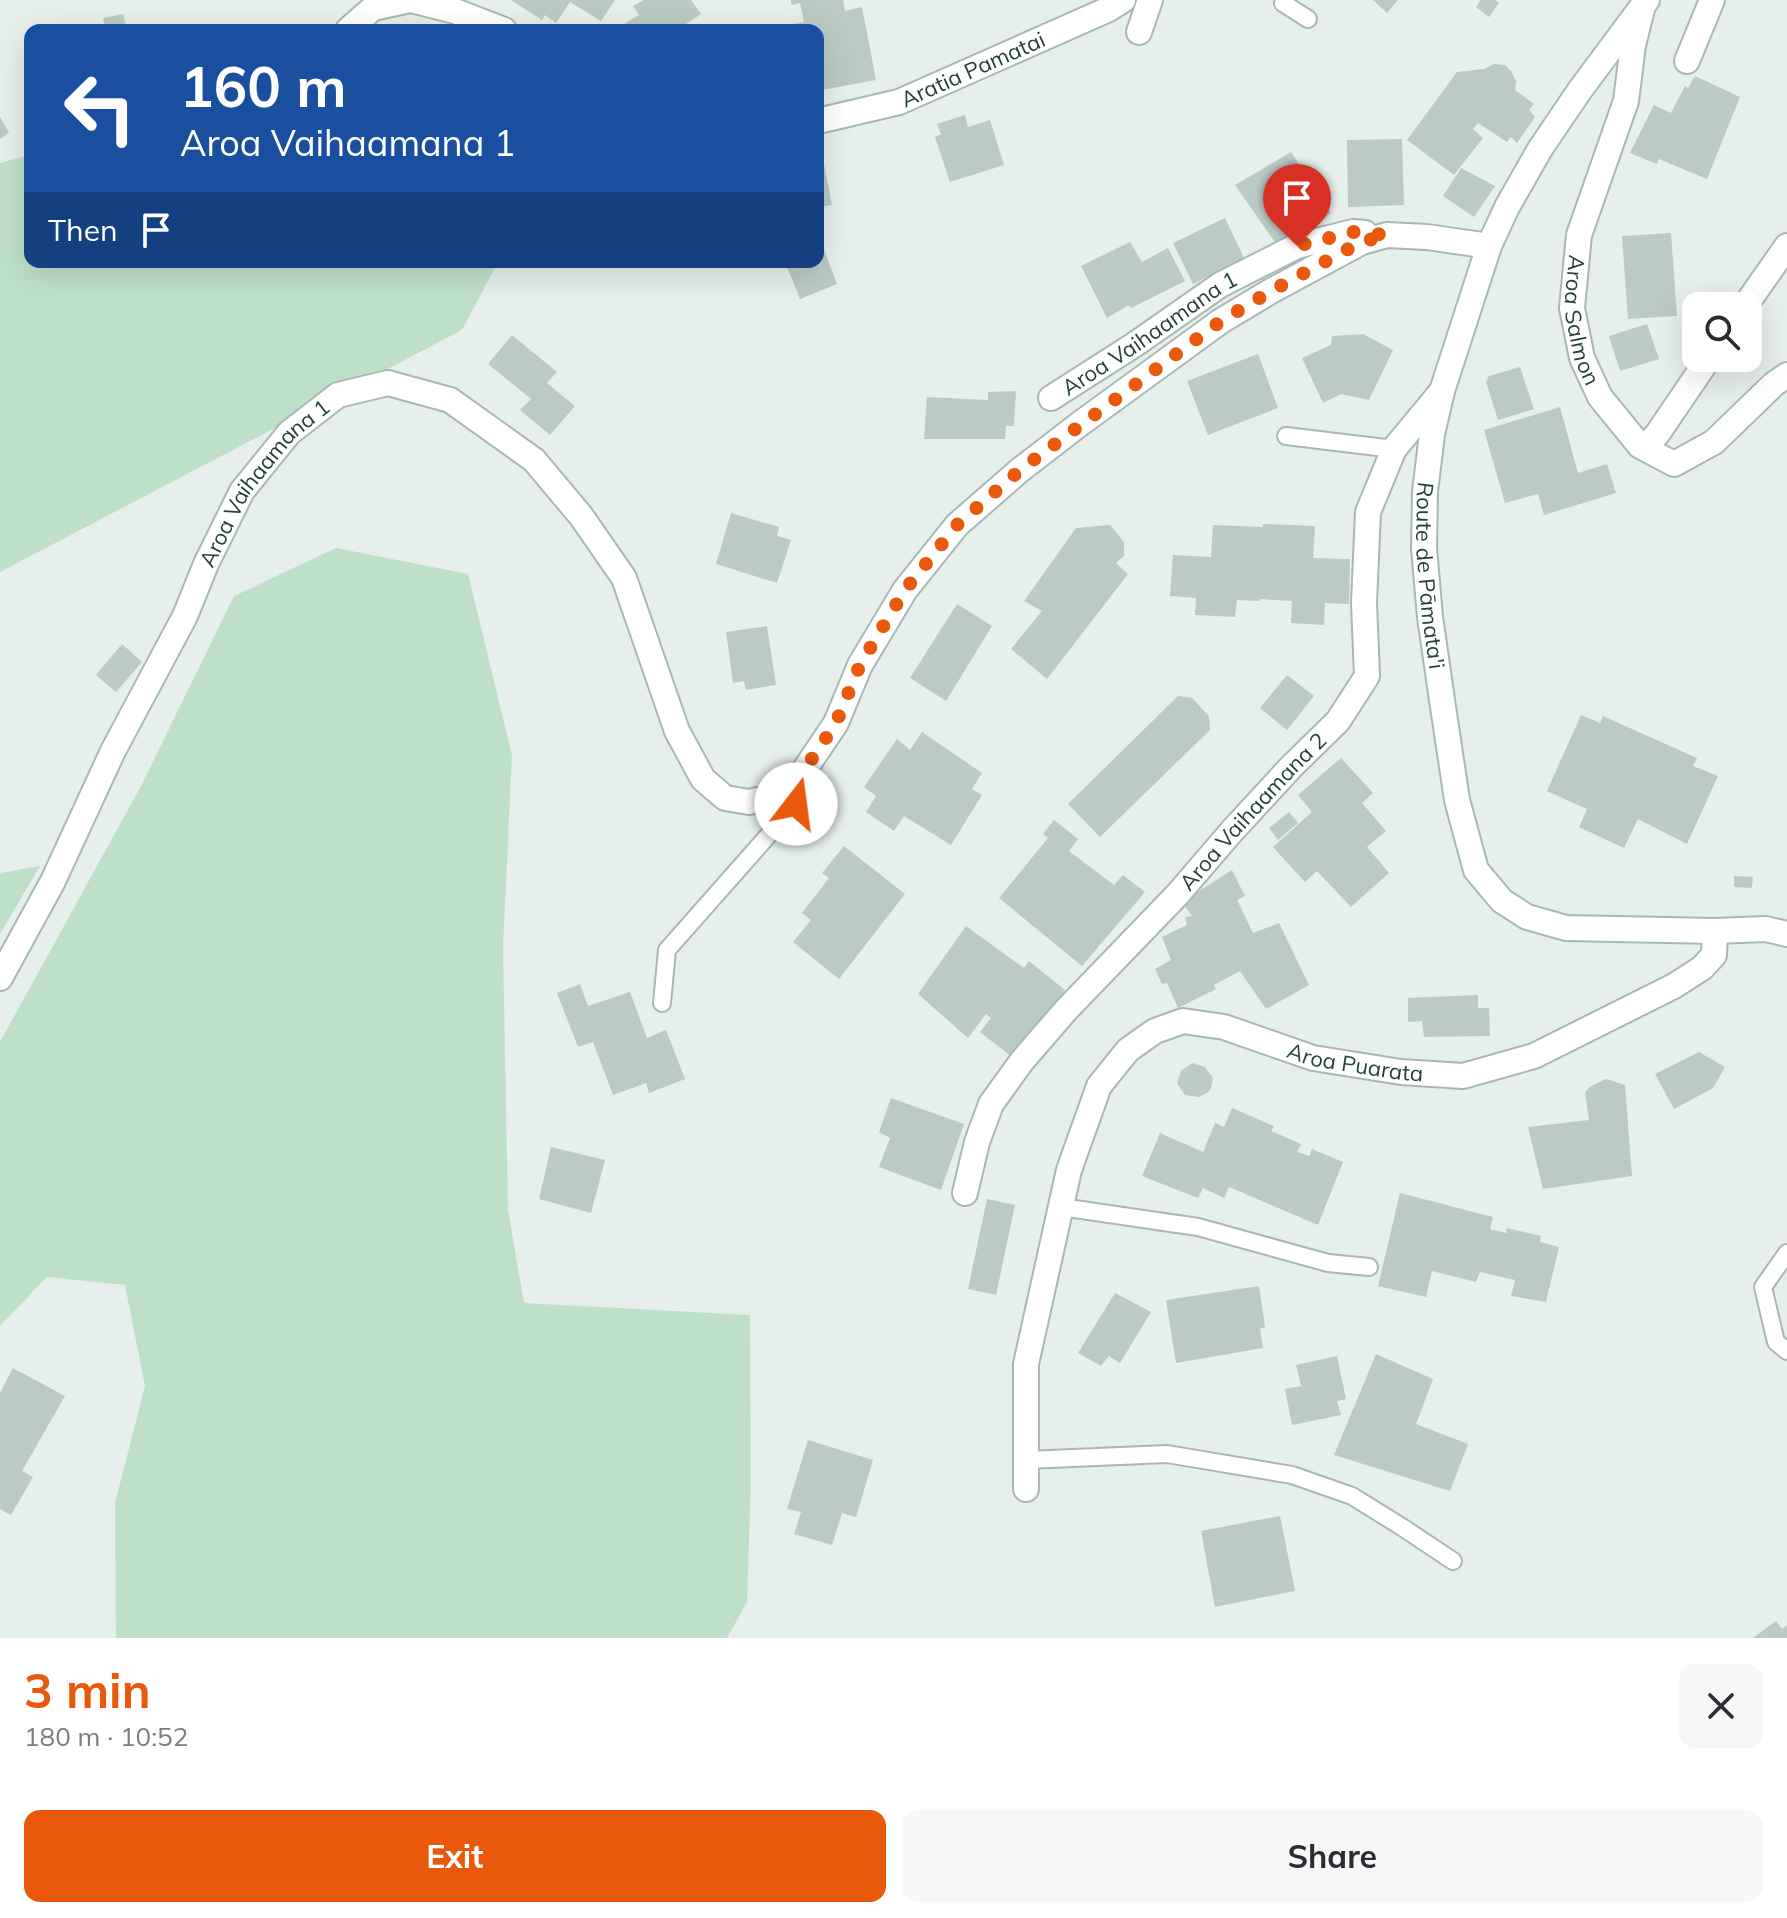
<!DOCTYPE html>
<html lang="en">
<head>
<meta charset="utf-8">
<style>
  :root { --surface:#fff; --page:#f7f7f7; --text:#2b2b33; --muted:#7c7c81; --accent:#ea580c }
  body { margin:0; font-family:Mulish,sans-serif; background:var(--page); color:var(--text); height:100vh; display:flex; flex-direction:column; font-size:30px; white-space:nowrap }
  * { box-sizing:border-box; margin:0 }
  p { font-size:26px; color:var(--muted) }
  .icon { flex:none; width:44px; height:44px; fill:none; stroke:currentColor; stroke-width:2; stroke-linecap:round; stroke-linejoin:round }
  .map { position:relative; height:1638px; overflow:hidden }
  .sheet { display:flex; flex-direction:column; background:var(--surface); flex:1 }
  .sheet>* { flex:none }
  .guide { position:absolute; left:24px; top:24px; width:800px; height:244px; border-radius:16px; box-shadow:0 8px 32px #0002; background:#1a4fa0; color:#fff; overflow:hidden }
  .tools { position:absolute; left:1682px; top:292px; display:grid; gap:16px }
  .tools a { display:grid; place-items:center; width:80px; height:80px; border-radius:16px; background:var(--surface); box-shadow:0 8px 32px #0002; font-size:40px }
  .pin { position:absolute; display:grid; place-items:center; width:68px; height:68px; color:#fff; margin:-82px -34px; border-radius:50% 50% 50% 0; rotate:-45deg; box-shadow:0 0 8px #0007 }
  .pin .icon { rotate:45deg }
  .me { position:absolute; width:88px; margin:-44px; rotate:15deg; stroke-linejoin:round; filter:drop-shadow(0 0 6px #0008) }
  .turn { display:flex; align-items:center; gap:28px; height:168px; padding:0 24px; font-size:36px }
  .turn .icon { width:104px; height:104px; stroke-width:2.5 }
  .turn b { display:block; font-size:56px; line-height:68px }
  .then { display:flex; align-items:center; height:76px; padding:0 24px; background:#0003; gap:16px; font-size:30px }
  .round { display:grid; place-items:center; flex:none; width:84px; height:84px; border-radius:16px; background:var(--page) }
  .overview { display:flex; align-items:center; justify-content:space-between; height:136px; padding:0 24px }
  h1 { font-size:48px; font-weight:700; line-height:60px; color:var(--accent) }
  .action { display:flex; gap:16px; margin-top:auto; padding:16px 24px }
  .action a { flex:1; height:92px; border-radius:16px; background:var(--accent); color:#fff; font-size:32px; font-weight:700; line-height:92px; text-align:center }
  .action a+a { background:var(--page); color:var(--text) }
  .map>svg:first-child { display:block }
  .green { fill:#bfe0c8 }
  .building { fill:#bbcac4 }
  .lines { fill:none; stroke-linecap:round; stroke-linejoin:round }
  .service-casing { stroke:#a8b8b2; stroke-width:20 }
  .minor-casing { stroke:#a8b8b2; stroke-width:28 }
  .secondary-casing { stroke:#a4bbb3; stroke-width:28 }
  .service { stroke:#fff; stroke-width:16 }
  .minor { stroke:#fff; stroke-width:24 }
  .secondary { stroke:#fff; stroke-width:24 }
  .route { stroke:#ea580c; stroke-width:14; stroke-dasharray:0 25.2 }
  .labels { text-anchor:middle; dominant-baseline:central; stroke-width:7; stroke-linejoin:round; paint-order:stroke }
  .street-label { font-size:22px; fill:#24423a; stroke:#f7fbf9 }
</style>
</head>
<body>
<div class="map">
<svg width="1787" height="1638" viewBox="0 0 1787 1638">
  <rect width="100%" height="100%" fill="#e6efeb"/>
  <g class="green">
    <polygon points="30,155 30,262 498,262 462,330 0,572 0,163"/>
    <polygon points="336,548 468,574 512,755 503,948 508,1210 524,1303 750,1315 751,1480 747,1602 727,1638 116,1638 115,1503 145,1386 125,1285 47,1277 0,1326 0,1042 141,786 234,596"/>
    <polygon points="40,866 0,934 0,873"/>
  </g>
  <g class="building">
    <polygon points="511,0 615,0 601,21 570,2 556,23 545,15 542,20"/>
    <polygon points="644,0 691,0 701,14 677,30 614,30 639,15 633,6"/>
    <polygon points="791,0 843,0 845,11 862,7 876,80 822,90 818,66 818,30 783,30 782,26 804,22 800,3 791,5"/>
    <polygon points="1373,0 1398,0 1387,13"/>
    <polygon points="1481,0 1495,0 1499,3 1489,17 1476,7"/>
    <polygon points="123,14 127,30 106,30 103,18"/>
    <polygon points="1494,64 1505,65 1511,71 1516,81 1515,90 1534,104 1529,110 1535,117 1517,143 1511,137 1507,142 1478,123 1473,129 1483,138 1454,175 1407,140 1457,72 1484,69"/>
    <polygon points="1695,76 1740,97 1707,179 1659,159 1657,164 1630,153 1654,105 1671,113 1685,86 1688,88"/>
    <polygon points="965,115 968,127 990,120 1004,165 950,182 935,137 941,134 937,124"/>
    <polygon points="0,117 9,133 0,139"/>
    <polygon points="1402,139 1404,205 1348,207 1347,140"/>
    <polygon points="1291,152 1331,213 1279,248 1235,185"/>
    <polygon points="824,164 832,205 818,207 818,165"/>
    <polygon points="1461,168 1495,186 1474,217 1443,196"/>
    <polygon points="1225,218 1244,258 1193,284 1173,243"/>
    <polygon points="1671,233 1677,316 1628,319 1622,236"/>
    <polygon points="1130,242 1142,262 1168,248 1185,281 1131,308 1129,305 1107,318 1081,266"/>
    <polygon points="823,247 837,284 800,299 785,262 818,262 818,249"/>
    <polygon points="1647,324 1659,359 1620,371 1609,336"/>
    <polygon points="1363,334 1393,350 1369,400 1341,394 1323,403 1302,358 1331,345 1332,336"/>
    <polygon points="512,335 557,372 547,383 575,406 550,435 520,410 531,399 488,364"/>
    <polygon points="1258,354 1278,408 1208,435 1187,381"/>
    <polygon points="1520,367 1534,409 1498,420 1486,382 1489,376"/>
    <polygon points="1016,391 1014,426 1006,426 1005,439 924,439 927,397 988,400 988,392"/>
    <polygon points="1560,407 1578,473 1607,464 1616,493 1544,515 1538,494 1505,503 1484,430"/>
    <polygon points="731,513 779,527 777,536 791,540 777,583 716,564"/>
    <polygon points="1263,524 1315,526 1313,558 1350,559 1349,604 1325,603 1324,625 1291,623 1292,601 1260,599 1259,601 1237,600 1235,617 1195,615 1196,598 1170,596 1173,555 1211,557 1213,525 1263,527"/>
    <polygon points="1110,525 1124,542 1124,556 1116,563 1128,574 1047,679 1011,649 1042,611 1024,601 1076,528"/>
    <polygon points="957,604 992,626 946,701 910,678"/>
    <polygon points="767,626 776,685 746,690 744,681 733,683 726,632"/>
    <polygon points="122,644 142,662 116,692 96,675"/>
    <polygon points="1287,675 1314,696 1287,730 1260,708"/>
    <polygon points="1178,696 1192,698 1209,716 1210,730 1100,837 1068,804"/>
    <polygon points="1581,715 1600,723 1603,716 1697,758 1693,766 1718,776 1687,844 1638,819 1624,848 1579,827 1587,809 1547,791"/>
    <polygon points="922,732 982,773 972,789 982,795 951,845 904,816 894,831 866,812 876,796 864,787 897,739 910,750"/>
    <polygon points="1341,758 1373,793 1362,803 1386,831 1367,847 1389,873 1351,907 1317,871 1305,882 1273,847 1312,812 1298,795"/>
    <polygon points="1289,812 1298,823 1278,840 1269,828"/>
    <polygon points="1054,820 1078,839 1069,851 1114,885 1123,875 1145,892 1082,966 999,898 1048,838 1043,834"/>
    <polygon points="844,846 905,894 839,979 793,942 811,920 802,913 829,878 822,873"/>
    <polygon points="1232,870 1245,896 1237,900 1253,933 1279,923 1309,985 1266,1009 1240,971 1214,985 1216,989 1178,1008 1167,983 1162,984 1155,969 1171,960 1162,937 1187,925 1185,917 1192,916 1182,902"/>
    <polygon points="1734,876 1753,877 1752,888 1734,887"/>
    <polygon points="966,926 1024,968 1029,961 1065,990 1012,1057 980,1032 991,1018 986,1014 968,1038 918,994"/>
    <polygon points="580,984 588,1006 630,992 647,1038 666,1030 685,1079 649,1093 646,1083 613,1095 593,1042 578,1047 557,993"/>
    <polygon points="1478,995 1478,1008 1489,1008 1490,1036 1424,1037 1422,1021 1408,1022 1408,998"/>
    <polygon points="1699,1052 1725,1067 1713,1088 1674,1109 1655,1074"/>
    <polygon points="1192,1063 1205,1067 1213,1078 1210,1091 1199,1097 1185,1095 1177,1083 1181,1071"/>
    <polygon points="1606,1079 1625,1085 1632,1176 1543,1189 1528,1127 1589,1120 1585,1092 1591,1086"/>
    <polygon points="891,1098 964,1124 941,1190 879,1167 890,1138 879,1132"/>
    <polygon points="1232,1108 1274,1126 1271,1131 1301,1144 1297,1152 1309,1156 1312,1149 1343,1162 1318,1225 1229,1187 1224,1198 1203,1188 1198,1198 1142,1176 1160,1133 1203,1152 1215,1123 1224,1127"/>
    <polygon points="551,1147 605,1160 591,1213 539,1199"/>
    <polygon points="1400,1193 1493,1217 1490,1229 1506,1233 1507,1228 1541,1236 1540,1242 1559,1247 1546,1302 1511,1296 1515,1280 1480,1272 1476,1282 1432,1271 1426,1297 1378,1286"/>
    <polygon points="987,1199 1015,1205 996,1295 968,1289"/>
    <polygon points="1259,1286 1265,1327 1260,1329 1263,1348 1176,1363 1166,1300"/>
    <polygon points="1115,1293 1151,1312 1120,1363 1109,1356 1101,1366 1078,1353"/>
    <polygon points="1376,1354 1433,1379 1416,1424 1468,1444 1450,1491 1334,1455"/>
    <polygon points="1337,1356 1346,1399 1337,1401 1341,1415 1292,1425 1285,1389 1301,1386 1296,1365"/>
    <polygon points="13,1368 65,1396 22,1471 33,1477 11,1515 0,1509 0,1393"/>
    <polygon points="808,1440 873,1460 856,1517 842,1513 832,1545 794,1534 801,1512 787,1509"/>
    <polygon points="1280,1516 1295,1591 1215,1607 1201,1531"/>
    <polygon points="1776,1621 1782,1629 1787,1625 1787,1638 1753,1638"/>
  </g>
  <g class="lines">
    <g class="service-casing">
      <g id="service">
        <polyline points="1284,0 1283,3 1308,19"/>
        <polyline points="1286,436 1394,449"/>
        <polyline points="662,1003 667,950 796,804 795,784"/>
        <polyline points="1061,1207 1198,1227 1328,1263 1369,1267"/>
        <polyline points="1787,1253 1763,1287 1776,1342 1787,1351"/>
        <polyline points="1026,1460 1167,1454 1292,1475 1352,1496 1402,1527 1453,1561"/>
      </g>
    </g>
    <g class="minor-casing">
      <g id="minor">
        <polyline points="411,0 455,11 504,30"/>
        <path id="s1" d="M1643,5L1633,45L1626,101L1579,235L1572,308L1582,358L1600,397L1640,446L1674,464L1714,442L1774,384L1787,375"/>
        <polyline points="348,30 373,8 410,0"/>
        <polyline points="1139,32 1150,0"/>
        <polyline points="1687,61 1712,0"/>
        <path id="s2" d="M818,121L899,102L1109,9L1123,0"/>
        <polyline points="1745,306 1787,246"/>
        <path id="s3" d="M1051,398L1134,345L1220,285L1297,246L1353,232L1365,233"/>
        <polyline points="1645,448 1658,433 1709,358"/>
        <path id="s4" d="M0,978L53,881L113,751L185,616L206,564L242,491L289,433L338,395L388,383L450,400L534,460L581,516L624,578L677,731L703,779L725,798L749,802L773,797L795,784L836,723L860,665L905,590L957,525L1020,470L1081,423L1221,321L1271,291L1362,242L1387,235L1427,237L1489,246"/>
        <path id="s5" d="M965,1193L977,1142L991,1104L1022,1061L1066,1010L1177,895L1232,831L1291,767L1338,721L1367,676L1364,603L1368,512L1394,449L1442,391"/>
        <path id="s6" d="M1026,1489V1364L1063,1197L1069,1170L1099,1086L1128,1050L1155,1031L1183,1021L1224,1027L1313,1058L1401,1072L1463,1076L1534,1056L1674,986L1702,968L1714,955L1715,931"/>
      </g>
    </g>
    <g class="secondary-casing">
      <g id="secondary">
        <path id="s7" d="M1647,0L1580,90L1540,149L1507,207L1489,246L1442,391L1432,434L1425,492L1424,548L1430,617L1442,700L1457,800L1476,870L1502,901L1527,917L1566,928L1715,931L1766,929L1787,934"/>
      </g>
    </g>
    <use href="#service" class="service"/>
    <use href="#minor" class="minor"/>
    <use href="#secondary" class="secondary"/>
  </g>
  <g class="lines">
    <polyline class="route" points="796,804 795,784 836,723 860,665 905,590 957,525 1020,470 1221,321 1271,291 1352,247 1362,242 1387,235 1353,232 1297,246"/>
  </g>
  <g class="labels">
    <g class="street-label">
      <text stroke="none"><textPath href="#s2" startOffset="164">Aratia Pamatai</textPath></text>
      <text stroke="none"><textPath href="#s1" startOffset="326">Aroa Salmon</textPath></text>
      <text stroke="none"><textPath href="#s3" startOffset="118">Aroa Vaihaamana 1</textPath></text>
      <text stroke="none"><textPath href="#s4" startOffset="564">Aroa Vaihaamana 1</textPath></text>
      <text stroke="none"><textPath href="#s7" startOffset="632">Route de Pāmata'i</textPath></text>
      <text stroke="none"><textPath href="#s5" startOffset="486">Aroa Vaihaamana 2</textPath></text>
      <text stroke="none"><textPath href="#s6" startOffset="700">Aroa Puarata</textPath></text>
    </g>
  </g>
</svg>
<div class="tools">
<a><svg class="icon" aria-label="search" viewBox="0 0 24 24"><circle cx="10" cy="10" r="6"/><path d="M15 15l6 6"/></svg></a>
</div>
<div class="pin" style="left:1297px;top:246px;background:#d93025"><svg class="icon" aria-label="arrive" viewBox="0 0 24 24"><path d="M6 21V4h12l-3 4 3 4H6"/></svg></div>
<svg class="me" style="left:796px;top:804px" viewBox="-20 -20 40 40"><circle r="19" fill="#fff"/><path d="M0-13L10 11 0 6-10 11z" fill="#ea580c"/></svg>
<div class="guide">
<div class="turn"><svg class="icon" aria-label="left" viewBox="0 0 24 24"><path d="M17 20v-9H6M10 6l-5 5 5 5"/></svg><div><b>160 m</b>Aroa Vaihaamana 1</div></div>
<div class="then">Then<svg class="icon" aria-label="arrive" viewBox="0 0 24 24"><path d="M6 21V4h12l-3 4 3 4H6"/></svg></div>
</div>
</div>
<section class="sheet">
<div class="overview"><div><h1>3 min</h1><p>180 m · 10:52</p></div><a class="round"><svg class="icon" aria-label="close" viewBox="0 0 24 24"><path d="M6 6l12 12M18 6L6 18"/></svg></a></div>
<div class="action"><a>Exit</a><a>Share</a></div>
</section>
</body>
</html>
